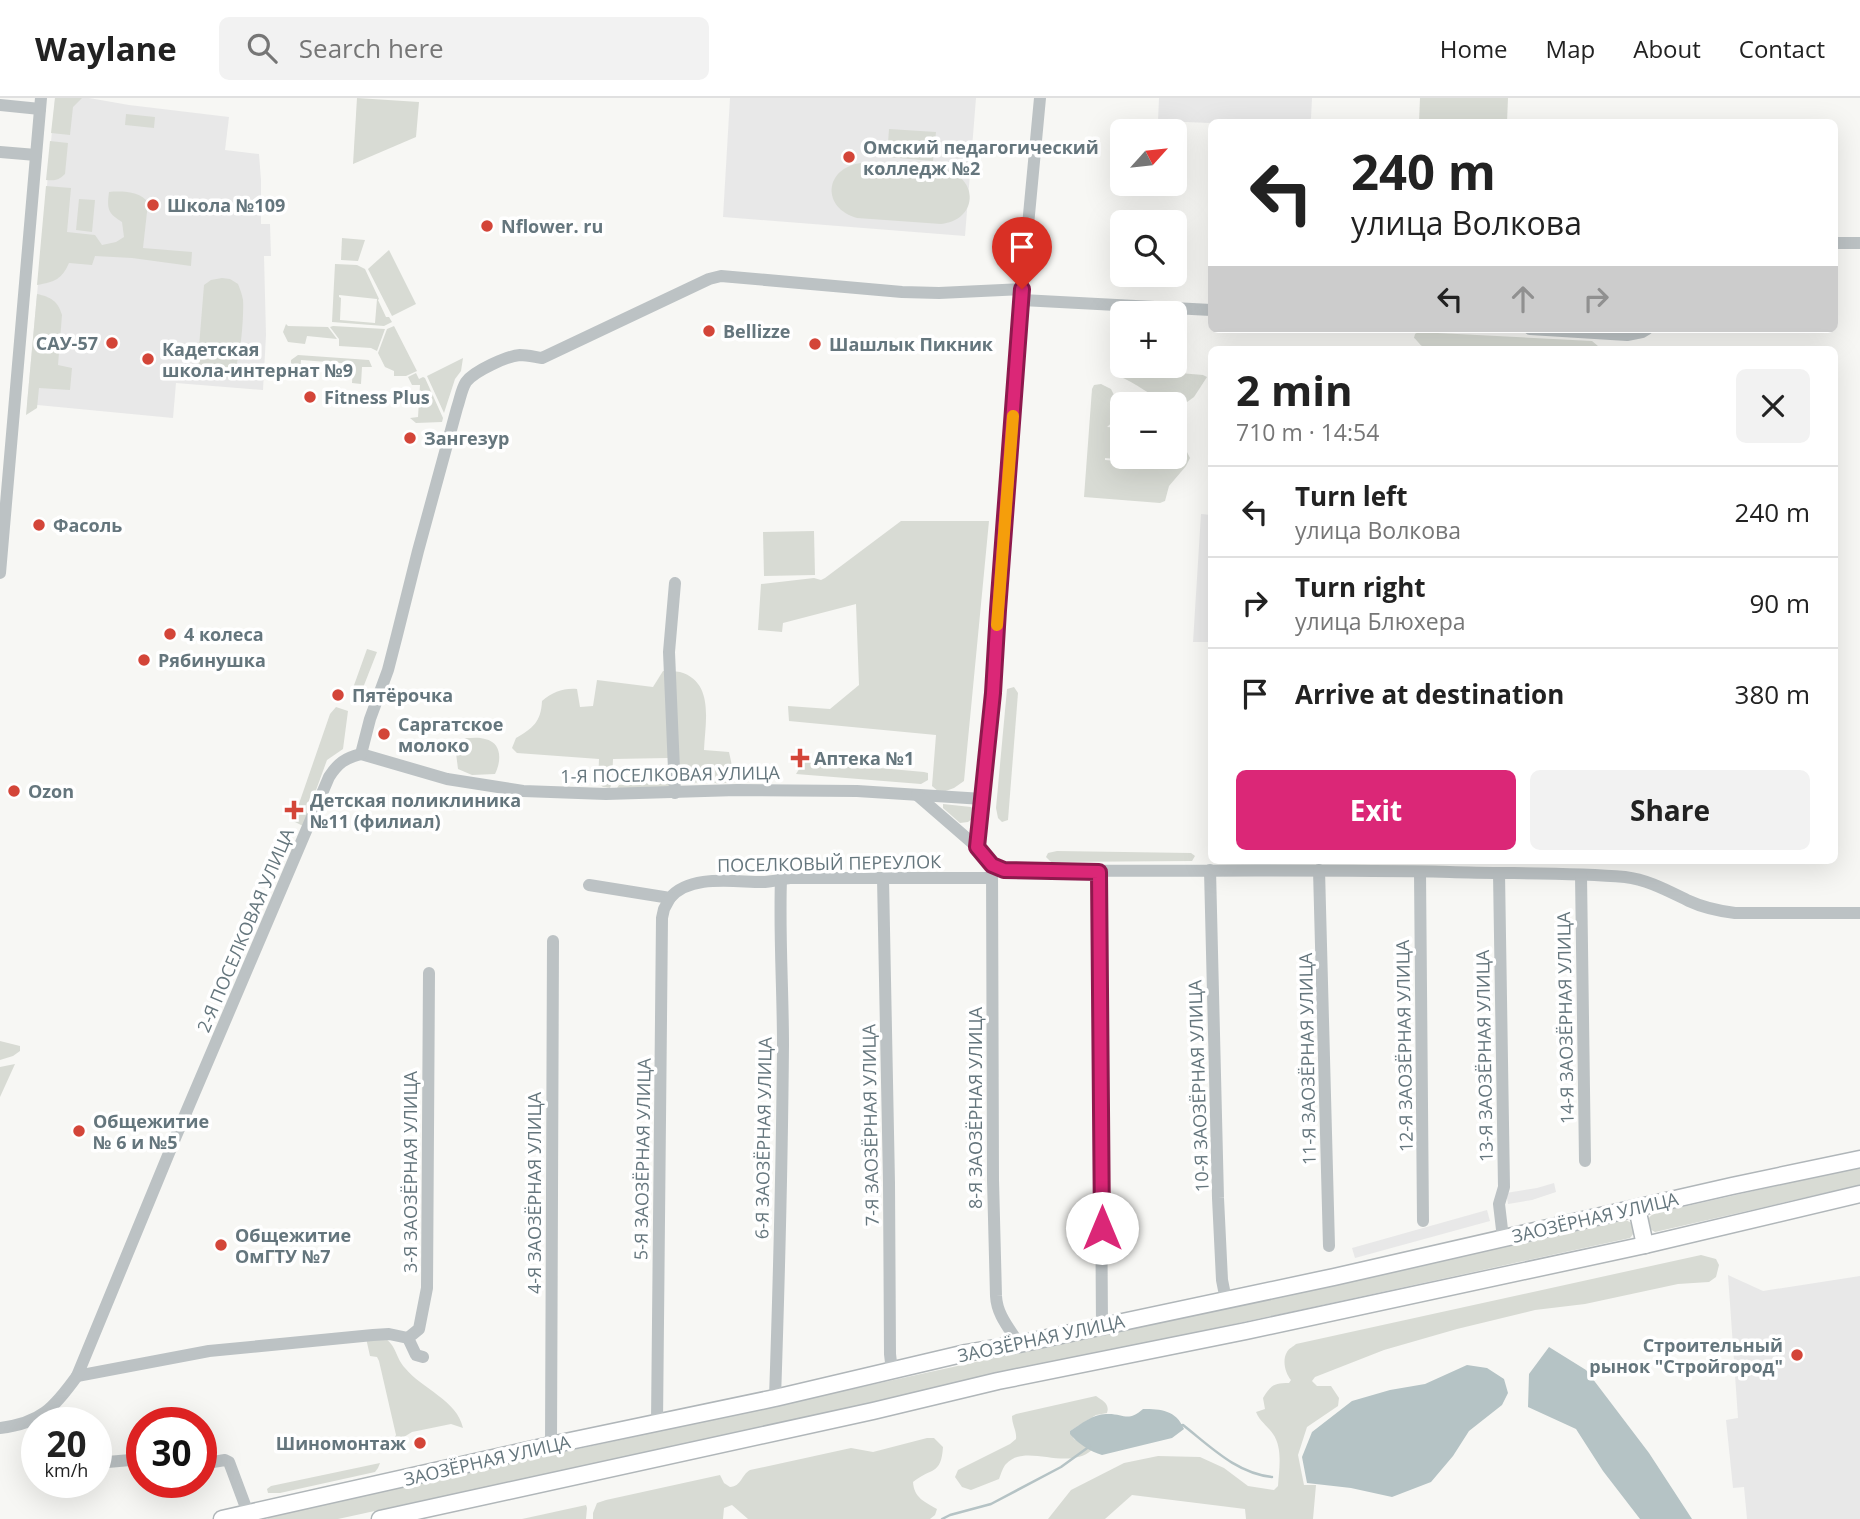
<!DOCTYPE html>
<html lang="en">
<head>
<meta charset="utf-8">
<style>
  :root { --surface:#fff; --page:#f2f2f2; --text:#222; --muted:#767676; --line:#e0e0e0; --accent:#db2777 }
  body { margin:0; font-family:"Open Sans",sans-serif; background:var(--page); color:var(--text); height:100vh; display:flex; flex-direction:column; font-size:26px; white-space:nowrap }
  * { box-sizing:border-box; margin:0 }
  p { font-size:23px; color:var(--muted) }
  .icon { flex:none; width:38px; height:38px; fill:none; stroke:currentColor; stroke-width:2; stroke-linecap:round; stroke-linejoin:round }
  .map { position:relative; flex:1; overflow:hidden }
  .drawer { position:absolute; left:1208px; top:248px; width:630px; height:518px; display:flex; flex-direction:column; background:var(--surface); border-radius:10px; box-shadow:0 7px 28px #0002 }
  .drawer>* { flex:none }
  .top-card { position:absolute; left:1208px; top:21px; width:630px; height:214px; border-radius:10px; box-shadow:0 7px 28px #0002; background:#fff; color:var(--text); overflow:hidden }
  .needle { width:46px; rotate:63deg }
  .fabs { position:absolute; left:1110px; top:21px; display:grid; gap:14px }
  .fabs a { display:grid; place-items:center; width:77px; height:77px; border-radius:10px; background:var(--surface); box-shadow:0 7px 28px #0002; font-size:35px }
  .speed { position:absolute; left:21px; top:1309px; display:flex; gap:14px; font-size:35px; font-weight:700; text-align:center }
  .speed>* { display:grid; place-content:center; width:91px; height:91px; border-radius:50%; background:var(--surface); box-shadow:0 7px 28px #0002; line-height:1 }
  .speed small { font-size:18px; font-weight:400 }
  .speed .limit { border:10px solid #d22; background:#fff; color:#111 }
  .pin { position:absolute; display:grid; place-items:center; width:60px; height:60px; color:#fff; margin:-72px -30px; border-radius:50% 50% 50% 0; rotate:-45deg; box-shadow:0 0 7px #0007 }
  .pin .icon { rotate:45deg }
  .me { position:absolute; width:77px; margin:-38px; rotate:0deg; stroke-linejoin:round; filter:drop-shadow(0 0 5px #0008) }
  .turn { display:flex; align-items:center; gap:24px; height:147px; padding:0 28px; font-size:32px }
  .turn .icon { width:91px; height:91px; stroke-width:2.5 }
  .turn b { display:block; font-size:49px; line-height:60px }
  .lanes { display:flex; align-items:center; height:66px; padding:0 28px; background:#0003; justify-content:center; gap:35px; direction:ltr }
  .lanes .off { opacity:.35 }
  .round { display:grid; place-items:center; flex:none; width:74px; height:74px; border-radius:10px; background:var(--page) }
  .summary { display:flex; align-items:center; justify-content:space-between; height:119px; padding:0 28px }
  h1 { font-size:42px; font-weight:700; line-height:52px }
  .button { display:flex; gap:14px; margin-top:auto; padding:14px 28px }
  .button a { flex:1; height:80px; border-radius:10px; background:var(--accent); color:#fff; font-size:28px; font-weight:700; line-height:80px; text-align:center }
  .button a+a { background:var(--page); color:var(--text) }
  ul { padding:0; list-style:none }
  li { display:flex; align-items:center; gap:21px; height:91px; padding:0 28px; border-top:2px solid var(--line) }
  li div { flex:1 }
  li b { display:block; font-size:26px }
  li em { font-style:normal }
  header { display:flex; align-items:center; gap:42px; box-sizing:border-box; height:98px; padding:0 35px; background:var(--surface); border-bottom:2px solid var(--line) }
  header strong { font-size:33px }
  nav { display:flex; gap:38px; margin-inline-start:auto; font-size:24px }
  .search { width:490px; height:63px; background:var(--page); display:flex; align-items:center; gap:18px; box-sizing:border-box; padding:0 24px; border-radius:10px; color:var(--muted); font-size:26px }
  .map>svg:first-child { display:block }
  .built { fill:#e8e8e8 }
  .green { fill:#d8dbd4; fill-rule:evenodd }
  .water { fill:#b5c3c5 }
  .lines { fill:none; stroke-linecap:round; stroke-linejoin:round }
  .stream { stroke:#b5c3c5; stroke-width:2.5 }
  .major-casing { stroke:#b0b6b9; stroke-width:19 }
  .minor { stroke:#bcc2c4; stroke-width:12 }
  .major { stroke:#fff; stroke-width:16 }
  .route-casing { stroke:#8e194d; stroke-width:18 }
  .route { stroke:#db2777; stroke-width:12 }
  .slow { stroke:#f59e0b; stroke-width:12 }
  .poi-dot { fill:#d34538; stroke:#fff; stroke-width:2.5 }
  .labels { text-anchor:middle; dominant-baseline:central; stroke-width:7; stroke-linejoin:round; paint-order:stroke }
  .poi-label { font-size:18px; font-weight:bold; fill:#65767d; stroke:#fff; text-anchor:start }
  .street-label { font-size:18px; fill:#65767d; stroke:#fff }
</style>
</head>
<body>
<header>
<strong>Waylane</strong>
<div class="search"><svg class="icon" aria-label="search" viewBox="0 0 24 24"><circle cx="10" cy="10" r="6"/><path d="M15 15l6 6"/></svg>Search here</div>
<nav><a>Home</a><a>Map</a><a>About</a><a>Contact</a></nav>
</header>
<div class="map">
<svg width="1860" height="1421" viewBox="0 0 1860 1421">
  <rect width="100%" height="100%" fill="#f7f7f4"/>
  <g class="built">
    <polygon points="55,0 89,0 129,7 229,19 225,52 259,56 261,82 261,126 270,126 271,158 264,158 266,237 263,292 176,285 173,320 27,306"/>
    <polygon points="730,0 976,0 965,138 723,119"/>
    <polygon points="1159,0 1312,0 1311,20 1309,24 1211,25 1158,23"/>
    <polygon points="1201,416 1211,417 1211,544 1193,544"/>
    <polygon points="1554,1085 1556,1094 1532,1102 1508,1106 1506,1095 1537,1090"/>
    <polygon points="1487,1112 1490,1123 1355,1160 1352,1150"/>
    <polygon points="1728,1177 1763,1193 1860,1178 1860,1421 1747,1421 1744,1389 1733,1390 1726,1322 1738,1320"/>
  </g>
  <g class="green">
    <polygon points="55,0 82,0 73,9 70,37 51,35"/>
    <polygon points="357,0 419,4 416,39 353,66"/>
    <polygon points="1420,0 1508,0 1507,24 1419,24"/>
    <polygon points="126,16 155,19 154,30 125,27"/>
    <polygon points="889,31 936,34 933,63 887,59"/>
    <path d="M50,43L68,45L65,76C59,82 55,83 46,82Z"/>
    <path d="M861,65L945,71C980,82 977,122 941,126L857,120C821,110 824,70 861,65Z"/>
    <path d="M46,88L71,90L67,134L95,137L102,147L116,144L124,139L122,124C107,115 107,110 109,94C122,93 141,93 148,105L143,150L192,154L191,168L132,160L95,158L92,167L69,165C62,181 55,184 37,187Z"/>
    <polygon points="79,101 95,102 92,134 76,132"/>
    <polygon points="342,140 365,142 358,163 341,162"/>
    <polygon points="389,152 416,206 392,218 368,171"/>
    <path d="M335,166L357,167L365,171L379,201L378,202L386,219H389L392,224L384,228L332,224ZM339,197L377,201L375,225L340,222L341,200L339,199Z"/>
    <path d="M222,180L230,181L238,186C240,191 242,196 243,202C244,214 241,260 235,269C224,284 199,280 198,261L204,187L211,182Z"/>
    <path d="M37,196C51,199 58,203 62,217L58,267L72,270L70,292L39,290L37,310L26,317Z"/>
    <polygon points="286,226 288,228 328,229 337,241 307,238 305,246 288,244 283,234"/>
    <polygon points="333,228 385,231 377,253 371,250 339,248 339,241 330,229"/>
    <polygon points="394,228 417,273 406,278 394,278 394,273 385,269 378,255 387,231"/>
    <path d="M1418,234L1592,243L1598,248V252H1502C1496,250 1492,251 1486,252C1474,253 1432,252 1422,248C1420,247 1416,241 1414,240L1415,236Z"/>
    <polygon points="298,257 369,262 372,269 362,269 361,286 352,285 353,266 301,262 300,273 291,272 291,262"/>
    <polygon points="463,260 461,273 455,281 444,315 427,278"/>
    <path d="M1121,270L1203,277L1207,279L1194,299L1183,307C1169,303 1155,299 1144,292C1135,286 1127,281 1117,278L1116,272Z"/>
    <polygon points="416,275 419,281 423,279 425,280 443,320 442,324 416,325 410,320 418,319 420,287 412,287 408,279"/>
    <polygon points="1101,286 1111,291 1121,311 1120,317 1107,329 1122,330 1122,359 1126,359 1126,362 1105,360 1105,362 1127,364 1128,359 1174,359 1174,344 1184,348 1190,360 1186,368 1169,388 1165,403 1160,405 1084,399 1092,291 1094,287"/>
    <polygon points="901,423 989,423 964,683 954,690 940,695 932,688 936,637 789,623 788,608 830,611 859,587 856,506 783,525 782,534 758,532 761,486 814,480 821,482 825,480"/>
    <polygon points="814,433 815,477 764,478 763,434"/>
    <polygon points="367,551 377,554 359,600 355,599 358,592 353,590"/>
    <path d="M663,573C668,573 675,573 680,574C715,584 705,625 704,652L729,654L734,677L730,684L719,686L712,684L682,685L667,691L617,690L619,687L669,682L668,660L613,661L612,685L610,690L603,689L598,685L599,661L517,655L512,650L516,640C533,630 541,624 542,603C553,594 563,590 577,591L580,609L593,608L597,582L653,589Z"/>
    <polygon points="1014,589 1018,595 1008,722 1002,724 998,720 996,710 1007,591"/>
    <polygon points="336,609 348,613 343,651 327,662 303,728 293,723 330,616"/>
    <path d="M466,640C472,640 479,639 485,641C503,645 501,664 495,676L472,677L458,671L456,655L457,645Z"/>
    <polygon points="802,663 924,674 928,675 928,682 921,686 796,676 801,668"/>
    <polygon points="943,706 971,709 974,712 972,721 968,724 960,725 943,710"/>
    <polygon points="1057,753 1191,755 1195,758 1192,763 1051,764 1046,759 1048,755"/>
    <polygon points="0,943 20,948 20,953 13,958 0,962"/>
    <polygon points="15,966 0,999 0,969"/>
    <path d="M1860,1069V1087L1856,1088L1655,1134C1644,1129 1645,1119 1656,1115Z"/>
    <polygon points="1626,1122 1633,1126 1634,1135 1630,1140 338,1421 267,1421 271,1418"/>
    <path d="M1701,1157L1716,1161L1719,1167L1716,1179L1709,1184L1678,1186L1585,1206L1535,1212L1457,1231L1384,1252L1315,1279L1312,1283L1317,1288H1331L1339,1300L1338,1308L1307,1329L1298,1357L1304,1387H1316L1313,1421H1246L1245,1411L1132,1397L1105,1421H1048L1071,1392L1124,1365L1158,1358L1200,1359L1224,1370L1248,1388L1274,1392L1278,1388C1279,1372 1283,1350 1273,1336C1268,1328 1260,1324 1256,1314L1265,1311L1263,1300C1271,1287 1274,1285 1289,1285L1291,1282C1285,1275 1282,1262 1287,1254C1289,1250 1293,1249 1296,1246Z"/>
    <path d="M383,1239C397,1247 395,1259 405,1270C422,1291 457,1302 463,1330L451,1326L412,1334L399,1342L395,1348L394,1341L396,1337L379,1263L377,1259L370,1258L366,1240Z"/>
    <path d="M1096,1298C1103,1303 1110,1306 1107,1315L1096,1317L1070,1333L1074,1341L1092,1352C1066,1374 1026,1344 1006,1366C1003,1369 1001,1376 999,1381L971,1392L962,1389L955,1379L958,1372L1010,1346L1016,1341C1017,1333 1012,1327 1012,1318L1016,1316Z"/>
    <path d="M927,1340H934L943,1349C941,1378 931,1369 913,1384C914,1400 925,1404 937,1411L935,1417L930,1421H748L732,1407L724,1410L723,1421H593V1415L597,1405L606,1402L720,1377L724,1385L730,1389C742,1388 741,1377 750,1372L851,1350L873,1354Z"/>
    <polygon points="380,1365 378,1370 375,1374 280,1395 268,1395 267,1391 271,1388"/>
    <polygon points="586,1407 587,1410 586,1421 522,1421"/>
  </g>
  <g class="water">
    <polygon points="1549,1249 1586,1272 1649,1355 1692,1421 1640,1421 1603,1373 1576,1331 1528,1309 1529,1276"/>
    <polygon points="1467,1267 1487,1270 1504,1281 1508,1295 1502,1307 1469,1333 1453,1358 1431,1384 1392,1399 1351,1390 1307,1385 1302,1359 1312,1334 1352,1303 1390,1292 1425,1286"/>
    <path d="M1143,1311C1161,1311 1176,1312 1184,1331L1172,1340L1102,1357C1091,1354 1077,1345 1070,1336V1333C1081,1326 1093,1316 1106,1316C1124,1315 1127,1325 1143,1311Z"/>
  </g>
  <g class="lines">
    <g class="stream">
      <path d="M1179,1328L1183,1327C1211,1349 1236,1375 1272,1379"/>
      <polyline points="942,1421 950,1417 991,1406 1061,1369 1090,1348"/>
    </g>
    <g class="major-casing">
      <g id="major">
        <polyline points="1637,1110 1645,1147"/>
        <polyline points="222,1421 551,1347 775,1300 966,1255 1019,1246 1334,1179 1732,1088 1860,1061"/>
        <polyline points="380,1421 873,1313 998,1283 1246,1233 1645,1147 1860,1096"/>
      </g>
    </g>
    <g class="minor">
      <polyline points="0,7 40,11"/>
      <polyline points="0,54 36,57"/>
      <polyline points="1834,145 1860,145"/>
      <polyline points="1022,202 1211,212"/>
      <polyline points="1530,231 1627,237 1642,234 1647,231"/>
      <polyline points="0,475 41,0"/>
      <polyline points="675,485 669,554 675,695"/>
      <path d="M361,656L370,621L388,572L397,537L418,453L457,310C460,302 461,292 466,284C474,273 507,258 520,257C527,257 535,259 542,260L709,181L721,178L902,194L939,195L1022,191"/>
      <polyline points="361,656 447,681 523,693 606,696 737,692 857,693 983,701"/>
      <path d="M917,697L977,749L992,767L1004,772C1153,774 1302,771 1450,774C1508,776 1567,774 1625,779C1649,782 1668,793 1689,803C1704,810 1719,813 1735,815H1860"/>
      <polyline points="977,749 993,595 998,512 1022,191 1040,0"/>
      <path d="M992,767L993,1082L996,1198C997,1217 1009,1230 1019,1246"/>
      <polyline points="1210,772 1218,1100 1222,1182 1226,1202"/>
      <polyline points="1319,772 1329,1148"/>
      <polyline points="1099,773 1102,1228"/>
      <polyline points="1420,774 1423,1123"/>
      <polyline points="1499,775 1504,1089 1499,1106 1503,1140"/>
      <polyline points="1581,777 1585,1063"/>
      <polyline points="883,780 889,1085 890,1256 892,1273"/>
      <path d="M589,787L670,800C690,776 734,784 762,784C771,784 781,781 790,780H992"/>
      <polyline points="423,1259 416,1257 408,1240 419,1231 427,1190 429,875"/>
      <polyline points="77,1278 209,1253 373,1237 389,1236 408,1240"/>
      <path d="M775,1300C779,1182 782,1065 783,947C783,892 779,837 781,781"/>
      <polyline points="657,1325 662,820 664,811 670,800"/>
      <path d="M0,1330C41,1325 54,1310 77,1278L176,1038L329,679C338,665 345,660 361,656"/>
      <polyline points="551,1347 553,843"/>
      <polyline points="96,1365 142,1361"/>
      <polyline points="201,1366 225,1362 229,1364 248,1415"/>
    </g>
    <use href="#major" class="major"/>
  </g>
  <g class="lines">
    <g class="route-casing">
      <polyline id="route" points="1022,191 998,512 993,595 977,749 992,767 1004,772 1099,774 1102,1130"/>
    </g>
    <use href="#route" class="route"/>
    <polyline class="slow" points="997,527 1013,318"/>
  </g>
  <g class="poi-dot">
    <circle cx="849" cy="59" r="7"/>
    <circle cx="153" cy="107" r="7"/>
    <circle cx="487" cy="128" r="7"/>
    <circle cx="709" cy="233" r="7"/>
    <circle cx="112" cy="245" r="7"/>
    <circle cx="815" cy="246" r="7"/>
    <circle cx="148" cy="261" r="7"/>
    <circle cx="310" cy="299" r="7"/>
    <circle cx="410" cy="340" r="7"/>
    <circle cx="39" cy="427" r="7"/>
    <circle cx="170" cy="536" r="7"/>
    <circle cx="144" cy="562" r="7"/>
    <circle cx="338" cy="597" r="7"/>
    <circle cx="384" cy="636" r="7"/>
    <path d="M796.5 649.5h7v7h7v7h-7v7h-7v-7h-7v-7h7z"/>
    <circle cx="14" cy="693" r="7"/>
    <path d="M290.5 701.5h7v7h7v7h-7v7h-7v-7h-7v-7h7z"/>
    <circle cx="79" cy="1033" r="7"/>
    <circle cx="221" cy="1147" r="7"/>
    <circle cx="1797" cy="1257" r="7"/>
    <circle cx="420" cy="1345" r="7"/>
  </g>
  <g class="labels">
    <g class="poi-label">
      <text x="863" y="49">Омский педагогический<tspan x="863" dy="21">колледж №2</tspan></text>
      <text x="167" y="107">Школа №109</text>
      <text x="501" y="128">Nflower. ru</text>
      <text x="723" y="233">Bellizze</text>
      <text x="98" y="245" text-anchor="end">САУ-57</text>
      <text x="829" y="246">Шашлык Пикник</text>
      <text x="162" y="251">Кадетская<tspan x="162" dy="21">школа-интернат №9</tspan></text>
      <text x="324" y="299">Fitness Plus</text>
      <text x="424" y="340">Зангезур</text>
      <text x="53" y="427">Фасоль</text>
      <text x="184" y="536">4 колеса</text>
      <text x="158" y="562">Рябинушка</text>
      <text x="352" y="597">Пятёрочка</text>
      <text x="398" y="626">Саргатское<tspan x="398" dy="21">молоко</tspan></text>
      <text x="814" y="660">Аптека №1</text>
      <text x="28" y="693">Ozon</text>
      <text x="310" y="702">Детская поликлиника<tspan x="310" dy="21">№11 (филиал)</tspan></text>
      <text x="93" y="1023">Общежитие<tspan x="93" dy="21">№ 6 и №5</tspan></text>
      <text x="235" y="1137">Общежитие<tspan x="235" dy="21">ОмГТУ №7</tspan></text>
      <text x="1783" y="1247" text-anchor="end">Строительный<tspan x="1783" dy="21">рынок "Стройгород"</tspan></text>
      <text x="406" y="1345" text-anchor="end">Шиномонтаж</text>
    </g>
    <g class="street-label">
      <text transform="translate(670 676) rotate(-1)">1-Я ПОСЕЛКОВАЯ УЛИЦА</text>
      <text transform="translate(829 765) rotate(-1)">ПОСЕЛКОВЫЙ ПЕРЕУЛОК</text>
      <text transform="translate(245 832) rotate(-67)">2-Я ПОСЕЛКОВАЯ УЛИЦА</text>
      <text transform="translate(1565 920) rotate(-91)">14-Я ЗАОЗЁРНАЯ УЛИЦА</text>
      <text transform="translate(1404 948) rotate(-91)">12-Я ЗАОЗЁРНАЯ УЛИЦА</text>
      <text transform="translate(1484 958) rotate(-91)">13-Я ЗАОЗЁРНАЯ УЛИЦА</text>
      <text transform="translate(1307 961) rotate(-91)">11-Я ЗАОЗЁРНАЯ УЛИЦА</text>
      <text transform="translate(1198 988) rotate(-92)">10-Я ЗАОЗЁРНАЯ УЛИЦА</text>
      <text transform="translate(975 1010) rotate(-90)">8-Я ЗАОЗЁРНАЯ УЛИЦА</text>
      <text transform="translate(870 1027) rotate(-91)">7-Я ЗАОЗЁРНАЯ УЛИЦА</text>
      <text transform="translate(763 1040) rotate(-89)">6-Я ЗАОЗЁРНАЯ УЛИЦА</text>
      <text transform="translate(642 1061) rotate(-89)">5-Я ЗАОЗЁРНАЯ УЛИЦА</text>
      <text transform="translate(410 1074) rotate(-90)">3-Я ЗАОЗЁРНАЯ УЛИЦА</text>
      <text transform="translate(534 1095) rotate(-90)">4-Я ЗАОЗЁРНАЯ УЛИЦА</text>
      <text transform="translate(1595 1119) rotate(-13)">ЗАОЗЁРНАЯ УЛИЦА</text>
      <text transform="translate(1041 1240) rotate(-12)">ЗАОЗЁРНАЯ УЛИЦА</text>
      <text transform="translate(487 1362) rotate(-13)">ЗАОЗЁРНАЯ УЛИЦА</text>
    </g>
  </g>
</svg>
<div class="fabs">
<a><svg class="needle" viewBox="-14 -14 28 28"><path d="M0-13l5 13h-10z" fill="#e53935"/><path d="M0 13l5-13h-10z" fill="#767676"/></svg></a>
<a><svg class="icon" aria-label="search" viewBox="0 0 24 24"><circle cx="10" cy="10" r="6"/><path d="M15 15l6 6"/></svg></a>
<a>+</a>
<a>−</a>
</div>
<div class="speed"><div>20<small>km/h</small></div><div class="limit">30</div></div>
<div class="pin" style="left:1022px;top:191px;background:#d93025"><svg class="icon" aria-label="arrive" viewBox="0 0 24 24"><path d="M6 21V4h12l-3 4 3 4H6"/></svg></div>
<svg class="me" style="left:1102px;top:1130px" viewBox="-20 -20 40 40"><circle r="19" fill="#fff"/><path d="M0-13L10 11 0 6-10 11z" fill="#db2777"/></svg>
<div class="top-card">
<div class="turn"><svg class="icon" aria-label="left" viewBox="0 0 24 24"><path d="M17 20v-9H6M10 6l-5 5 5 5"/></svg><div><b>240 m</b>улица Волкова</div></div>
<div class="lanes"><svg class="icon" aria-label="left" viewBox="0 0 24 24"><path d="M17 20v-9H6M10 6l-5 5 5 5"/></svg><svg class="icon off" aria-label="ahead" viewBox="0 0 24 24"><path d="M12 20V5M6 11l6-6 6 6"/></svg><svg class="icon off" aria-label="right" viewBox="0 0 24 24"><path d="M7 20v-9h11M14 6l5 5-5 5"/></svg></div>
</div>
<section class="drawer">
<div class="summary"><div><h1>2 min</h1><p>710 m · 14:54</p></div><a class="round"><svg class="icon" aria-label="close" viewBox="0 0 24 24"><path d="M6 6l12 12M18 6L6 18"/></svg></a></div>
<ul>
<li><svg class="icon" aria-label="left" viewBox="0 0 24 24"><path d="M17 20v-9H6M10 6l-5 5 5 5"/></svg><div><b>Turn left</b><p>улица Волкова</p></div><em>240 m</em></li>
<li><svg class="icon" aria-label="right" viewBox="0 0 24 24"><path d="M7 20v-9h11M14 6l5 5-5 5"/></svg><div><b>Turn right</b><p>улица Блюхера</p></div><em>90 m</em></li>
<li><svg class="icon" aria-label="arrive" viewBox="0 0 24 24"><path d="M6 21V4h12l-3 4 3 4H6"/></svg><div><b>Arrive at destination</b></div><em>380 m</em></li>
</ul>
<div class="button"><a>Exit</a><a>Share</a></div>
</section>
</div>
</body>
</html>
